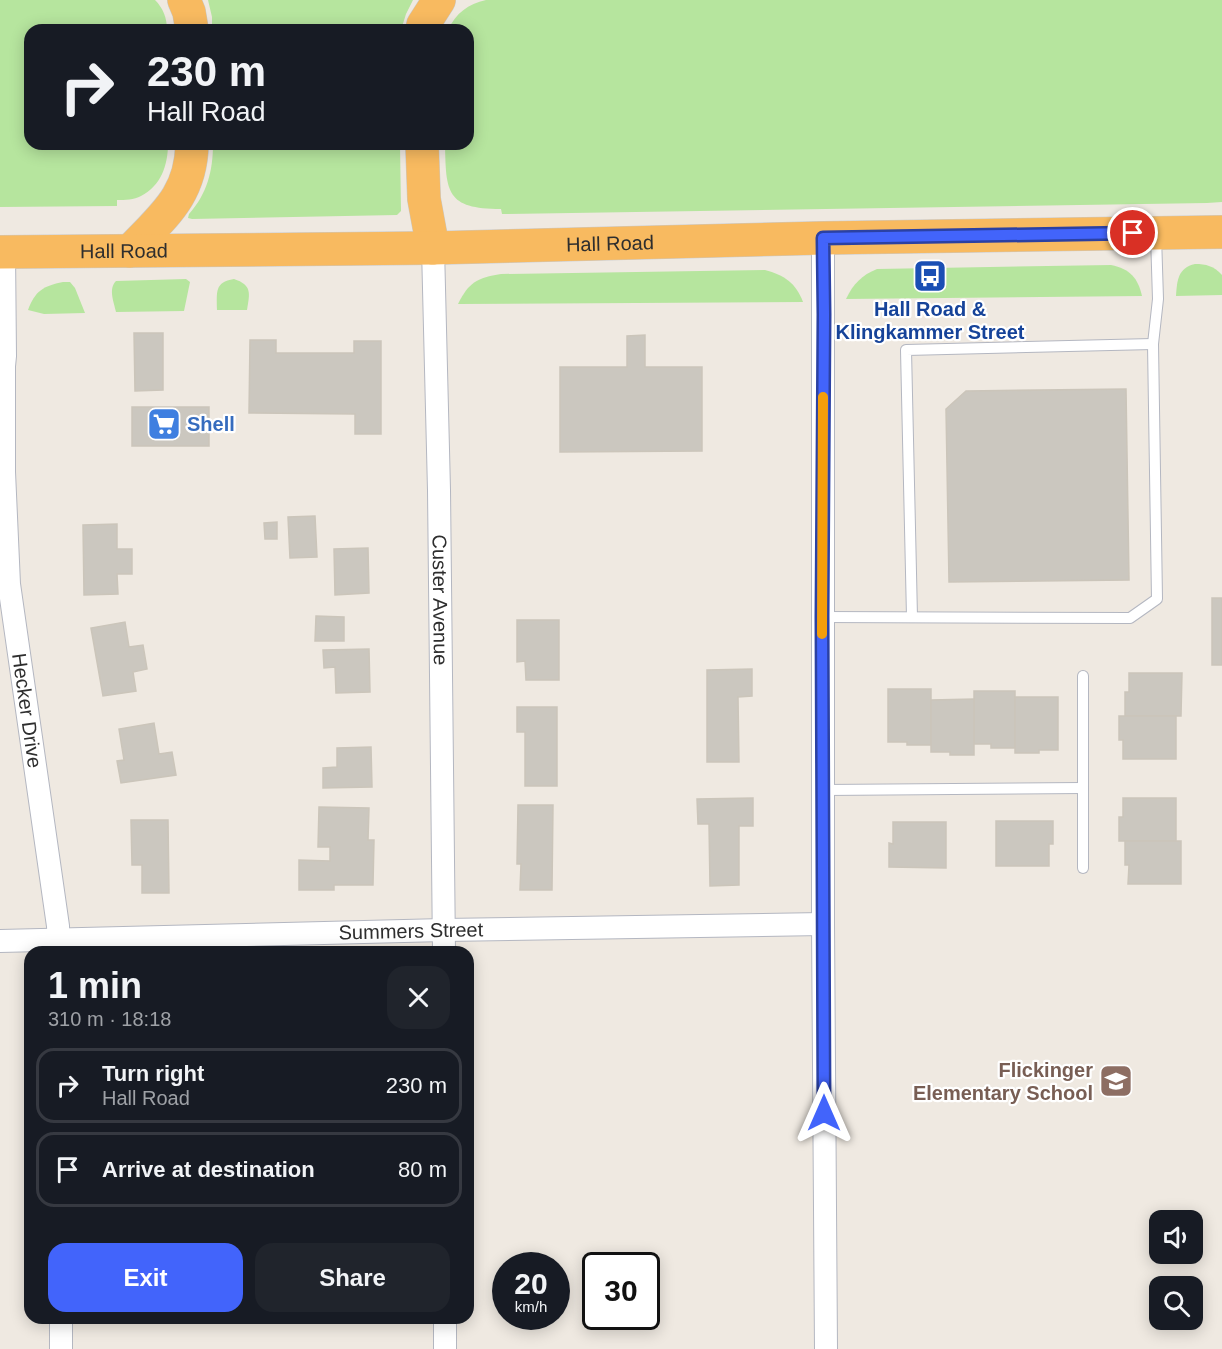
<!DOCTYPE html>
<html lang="en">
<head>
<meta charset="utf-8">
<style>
  :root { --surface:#171b24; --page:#20242c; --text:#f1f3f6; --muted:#9ea1a6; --line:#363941; --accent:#4264fb }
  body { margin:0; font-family:Helvetica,sans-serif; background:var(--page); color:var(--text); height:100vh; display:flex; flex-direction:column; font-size:22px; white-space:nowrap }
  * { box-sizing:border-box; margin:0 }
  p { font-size:20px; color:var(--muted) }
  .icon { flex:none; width:33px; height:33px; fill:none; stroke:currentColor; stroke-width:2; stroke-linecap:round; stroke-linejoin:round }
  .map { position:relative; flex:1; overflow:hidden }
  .sheet { position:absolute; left:24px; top:946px; width:450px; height:378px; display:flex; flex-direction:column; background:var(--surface); border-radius:18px; box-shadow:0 3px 15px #0003 }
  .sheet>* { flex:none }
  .top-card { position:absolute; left:24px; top:24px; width:450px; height:126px; border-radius:18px; box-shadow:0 3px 15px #0003; background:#171b24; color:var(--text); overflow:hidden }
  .controls { position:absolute; left:1149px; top:1210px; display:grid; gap:12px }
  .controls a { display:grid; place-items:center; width:54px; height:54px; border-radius:12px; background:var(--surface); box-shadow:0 3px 15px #0003; font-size:30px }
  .speed { position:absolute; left:492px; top:1252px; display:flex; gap:12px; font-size:30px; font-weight:700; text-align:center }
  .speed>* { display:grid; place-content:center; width:78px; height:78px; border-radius:50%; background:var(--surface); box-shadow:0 3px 15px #0003; line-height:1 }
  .speed small { font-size:15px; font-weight:400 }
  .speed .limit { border:3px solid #111; border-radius:9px; background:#fff; color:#111 }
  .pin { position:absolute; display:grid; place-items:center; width:51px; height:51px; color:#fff; margin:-26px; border:3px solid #fff; border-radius:50%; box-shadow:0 2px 6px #0007 }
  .me { position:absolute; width:66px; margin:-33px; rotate:0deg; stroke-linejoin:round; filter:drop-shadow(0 0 4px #0008) }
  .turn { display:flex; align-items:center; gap:21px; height:126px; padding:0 24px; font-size:27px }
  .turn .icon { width:78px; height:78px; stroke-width:2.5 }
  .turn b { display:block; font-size:42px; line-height:51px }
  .round { display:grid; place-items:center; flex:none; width:63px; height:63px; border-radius:18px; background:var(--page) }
  .overview { display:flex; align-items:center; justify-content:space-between; height:102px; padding:0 24px }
  h1 { font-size:36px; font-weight:800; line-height:45px }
  .button { display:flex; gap:12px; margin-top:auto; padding:12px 24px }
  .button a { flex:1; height:69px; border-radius:18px; background:var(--accent); color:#fff; font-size:24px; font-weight:800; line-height:69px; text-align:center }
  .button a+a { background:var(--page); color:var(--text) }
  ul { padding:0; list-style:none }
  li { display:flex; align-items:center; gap:18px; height:75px; margin:0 12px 9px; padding:0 12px; border:3px solid var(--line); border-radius:18px }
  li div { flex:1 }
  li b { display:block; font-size:22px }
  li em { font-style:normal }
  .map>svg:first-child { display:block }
  .green { fill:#b6e59e }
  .building { fill:#cbc7bf; stroke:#cbc5ba; stroke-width:1.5 }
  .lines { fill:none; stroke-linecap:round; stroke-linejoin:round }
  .service-casing { stroke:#b4b7c1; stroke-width:12 }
  .minor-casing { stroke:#b4b7c1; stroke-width:24 }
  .trunk-casing { stroke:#c9c9c9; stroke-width:34 }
  .service { stroke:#fff; stroke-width:10 }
  .minor { stroke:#fff; stroke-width:22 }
  .trunk { stroke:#f8ba60; stroke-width:33 }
  .route-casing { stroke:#2b41a3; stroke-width:15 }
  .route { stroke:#4264fb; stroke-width:10 }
  .slow { stroke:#f59e0b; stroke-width:10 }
  .labels { text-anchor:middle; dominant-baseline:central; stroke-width:4.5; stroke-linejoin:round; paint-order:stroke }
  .street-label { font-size:20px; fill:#2e2e2e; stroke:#fff }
  .transit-label { font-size:20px; font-weight:bold; fill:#164399; stroke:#fff }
  .shop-label { font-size:20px; font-weight:bold; fill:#366cbe; stroke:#fff; text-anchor:start }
  .education-label { font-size:20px; font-weight:bold; fill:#785e54; stroke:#fff; text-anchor:end }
</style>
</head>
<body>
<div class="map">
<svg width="1222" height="1349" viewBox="0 0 1222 1349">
  <rect width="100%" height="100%" fill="#efe9e1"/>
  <g class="green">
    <path d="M0,0H155C163,8 167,18 167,30H30V144H168C168,165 161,186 141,196C134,200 125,200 117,200V206L0,207Z"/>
    <polygon points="208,0 413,0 406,14 401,30 212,30 212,17"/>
    <path d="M486,0H1222V202L1207,203L502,214L501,209C446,209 446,192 445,144H468V30H448C456,13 468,4 486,0Z"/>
    <path d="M213,144H400L401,211L397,215L192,219L188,218L189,214C207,194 213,171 213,144Z"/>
    <path d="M1195,264C1206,264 1214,266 1222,275V295L1176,296C1177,280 1178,268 1195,264Z"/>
    <path d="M1111,265C1130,269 1138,278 1142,296L846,299C853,284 862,275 877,269Z"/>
    <path d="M765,270C784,275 796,283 803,302L458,304C469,282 477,278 501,274Z"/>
    <path d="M186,279L190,282L184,311L116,312C114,302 108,289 116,281Z"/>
    <path d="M234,279C252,285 250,293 247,310H217C217,293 214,282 234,279Z"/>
    <path d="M63,282H70L75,288L85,313L44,314L28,310C35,291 43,286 63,282Z"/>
  </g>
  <g class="building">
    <polygon points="134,333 163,333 163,390 135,391"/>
    <polygon points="645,335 645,367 702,367 702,451 560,452 560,367 627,367 627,336"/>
    <polygon points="250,340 276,340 276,353 354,353 354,341 381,341 381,434 355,434 355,414 249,413"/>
    <polygon points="1126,389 1129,580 949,582 946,409 966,391"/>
    <rect x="132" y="407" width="77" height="39"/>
    <polygon points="315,516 317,557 290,558 288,517"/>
    <polygon points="277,522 277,539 265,539 264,523"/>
    <polygon points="117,524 117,549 132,549 132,574 117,574 118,594 84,595 83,525"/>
    <polygon points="368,548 369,593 335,595 334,549"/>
    <rect x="1212" y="598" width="10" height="67"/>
    <polygon points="316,616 344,617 344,641 315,641"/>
    <polygon points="517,620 559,620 559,680 526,680 525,661 517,662"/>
    <polygon points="125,622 129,647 143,645 147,669 133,672 136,691 103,696 91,628"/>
    <polygon points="369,649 370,692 336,693 335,667 324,668 323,650"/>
    <polygon points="752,669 752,696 738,697 739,762 707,762 707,670"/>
    <polygon points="1129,673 1182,673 1181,716 1125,716 1125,692 1129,692"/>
    <polygon points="888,689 931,689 931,745 907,745 907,742 888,742"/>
    <polygon points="974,691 1015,691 1015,748 991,748 991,744 974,744"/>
    <polygon points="1015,697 1058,697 1058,750 1039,750 1039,753 1015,753"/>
    <polygon points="974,699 974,755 950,755 950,752 931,752 931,700"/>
    <polygon points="517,707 557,707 557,786 525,786 525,732 517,732"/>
    <polygon points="1119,716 1176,716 1176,759 1123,759 1123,740 1119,740"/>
    <polygon points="154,723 159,754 172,752 176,775 121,783 117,761 124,760 119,729"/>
    <polygon points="371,747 372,787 323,788 323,768 337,767 337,748"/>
    <polygon points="753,798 753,826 739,826 739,885 710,886 709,824 698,824 697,799"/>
    <polygon points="1123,798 1176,798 1176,841 1119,841 1119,817 1123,817"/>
    <polygon points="518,805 553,805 552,890 520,890 521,864 517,864"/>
    <polygon points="319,807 369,808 368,840 374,840 373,885 334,885 334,890 299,890 299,860 330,861 330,847 318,847"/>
    <polygon points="131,820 168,820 169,893 142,893 142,865 132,865"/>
    <polygon points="996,821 1053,821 1053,844 1049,844 1049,866 996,866"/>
    <polygon points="893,822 946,822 946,868 889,867 889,843 893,844"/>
    <polygon points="1125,841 1181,841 1181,884 1128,884 1129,865 1125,865"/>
  </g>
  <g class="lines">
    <g class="service-casing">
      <g id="service">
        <polyline points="822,617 1130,618 1157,599 1153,344 1158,299 1156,236"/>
        <polyline points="912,617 906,350 1153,344"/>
        <polyline points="1083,676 1083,868"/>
        <polyline points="824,790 1083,788"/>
      </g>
    </g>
    <g class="minor-casing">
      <g id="minor">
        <polyline points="823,238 823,924 826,1349"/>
        <path id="s1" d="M433,248L439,490L444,952"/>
        <path id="s2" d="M4,252L5,356L4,366V472L9,584L58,926L59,952"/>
        <path id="s3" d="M0,941L444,930L823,924"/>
        <polyline points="61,1318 61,1349"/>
        <polyline points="445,1318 445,1349"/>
      </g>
    </g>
    <g class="trunk-casing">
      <g id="trunk">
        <polyline points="184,0 189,12 192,30"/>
        <polyline points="422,30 423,25 439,0"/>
        <polyline points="422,144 424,199 433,248"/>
        <path d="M130,251C163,216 191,196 192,144"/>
        <path id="s4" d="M0,252L433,248L823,238L1222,232"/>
      </g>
    </g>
    <use href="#service" class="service"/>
    <use href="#minor" class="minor"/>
    <use href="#trunk" class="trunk"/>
  </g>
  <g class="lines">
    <g class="route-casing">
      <polyline id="route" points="824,1113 822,617 824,314 823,238 1133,233"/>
    </g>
    <use href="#route" class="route"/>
    <polyline class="slow" points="822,634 823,397"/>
  </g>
  <defs>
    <g id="bus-square" transform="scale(1.725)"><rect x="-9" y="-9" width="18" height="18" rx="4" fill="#1a4fb4" stroke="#fff"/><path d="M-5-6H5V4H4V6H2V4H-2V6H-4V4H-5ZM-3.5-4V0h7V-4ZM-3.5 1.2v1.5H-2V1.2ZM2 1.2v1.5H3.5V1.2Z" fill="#fff"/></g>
    <g id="supermarket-square" transform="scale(1.725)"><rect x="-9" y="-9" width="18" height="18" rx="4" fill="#3f7fe0" stroke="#fff"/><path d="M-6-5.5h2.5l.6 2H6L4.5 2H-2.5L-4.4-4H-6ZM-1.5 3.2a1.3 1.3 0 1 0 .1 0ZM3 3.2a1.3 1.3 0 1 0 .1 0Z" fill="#fff"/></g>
    <g id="school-square" transform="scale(1.725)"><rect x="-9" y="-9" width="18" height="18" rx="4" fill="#8d6e63" stroke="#fff"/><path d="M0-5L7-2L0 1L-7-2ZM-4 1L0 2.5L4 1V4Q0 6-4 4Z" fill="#fff"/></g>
  </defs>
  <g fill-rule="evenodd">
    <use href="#bus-square" x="930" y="276"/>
    <use href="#supermarket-square" x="164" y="424"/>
    <use href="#school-square" x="1116" y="1081"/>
  </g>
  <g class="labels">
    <g class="street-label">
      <text stroke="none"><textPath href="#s4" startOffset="610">Hall Road</textPath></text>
      <text stroke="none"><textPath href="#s4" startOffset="124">Hall Road</textPath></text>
      <text stroke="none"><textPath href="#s1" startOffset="352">Custer Avenue</textPath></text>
      <text stroke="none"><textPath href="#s2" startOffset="460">Hecker Drive</textPath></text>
      <text stroke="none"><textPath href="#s3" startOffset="411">Summers Street</textPath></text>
    </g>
    <g class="transit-label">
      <text x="930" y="309">Hall Road &amp;<tspan x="930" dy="23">Klingkammer Street</tspan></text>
    </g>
    <g class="shop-label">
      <text x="187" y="424">Shell</text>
    </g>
    <g class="education-label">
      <text x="1093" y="1070">Flickinger<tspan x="1093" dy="23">Elementary School</tspan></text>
    </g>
  </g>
</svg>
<div class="controls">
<a><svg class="icon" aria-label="sound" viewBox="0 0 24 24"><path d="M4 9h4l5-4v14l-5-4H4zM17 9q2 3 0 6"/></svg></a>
<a><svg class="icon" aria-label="search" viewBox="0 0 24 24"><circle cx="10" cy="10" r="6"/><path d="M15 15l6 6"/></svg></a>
</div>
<div class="speed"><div>20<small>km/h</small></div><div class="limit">30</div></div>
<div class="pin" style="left:1133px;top:233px;background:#d93025"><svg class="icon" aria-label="arrive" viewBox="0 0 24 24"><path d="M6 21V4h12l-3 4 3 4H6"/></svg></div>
<svg class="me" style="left:824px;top:1113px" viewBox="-20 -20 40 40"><path d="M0-17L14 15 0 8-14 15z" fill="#4264fb" stroke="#fff" stroke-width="4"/></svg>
<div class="top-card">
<div class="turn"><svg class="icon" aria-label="right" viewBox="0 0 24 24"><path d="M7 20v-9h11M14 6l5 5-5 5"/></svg><div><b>230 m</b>Hall Road</div></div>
</div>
<section class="sheet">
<div class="overview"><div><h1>1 min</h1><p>310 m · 18:18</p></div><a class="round"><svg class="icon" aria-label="close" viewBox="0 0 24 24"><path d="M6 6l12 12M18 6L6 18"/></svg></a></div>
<ul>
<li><svg class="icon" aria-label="right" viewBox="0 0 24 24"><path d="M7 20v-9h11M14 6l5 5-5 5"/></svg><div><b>Turn right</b><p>Hall Road</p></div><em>230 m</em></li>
<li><svg class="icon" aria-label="arrive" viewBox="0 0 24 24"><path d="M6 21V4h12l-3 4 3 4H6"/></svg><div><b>Arrive at destination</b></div><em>80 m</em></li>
</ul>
<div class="button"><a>Exit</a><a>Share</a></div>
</section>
</div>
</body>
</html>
